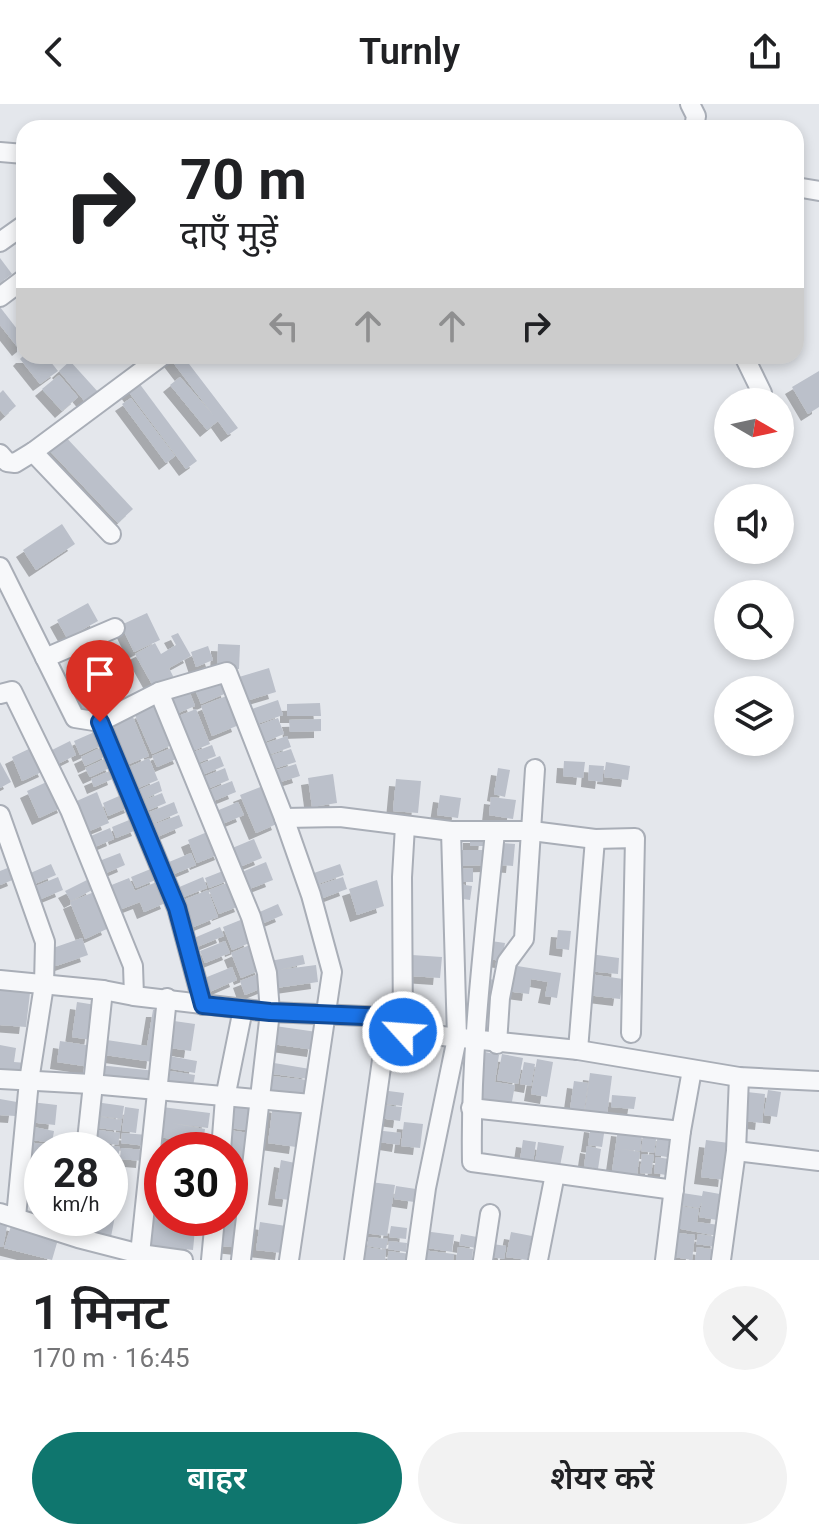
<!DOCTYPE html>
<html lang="hi">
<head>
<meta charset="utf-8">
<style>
  :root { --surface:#fff; --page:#f2f2f2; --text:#202124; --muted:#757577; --accent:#0f766e }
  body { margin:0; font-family:Roboto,"Noto Sans Devanagari",sans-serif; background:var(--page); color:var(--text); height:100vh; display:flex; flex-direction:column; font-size:30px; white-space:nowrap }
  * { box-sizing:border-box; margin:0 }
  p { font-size:26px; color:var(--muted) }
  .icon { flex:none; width:44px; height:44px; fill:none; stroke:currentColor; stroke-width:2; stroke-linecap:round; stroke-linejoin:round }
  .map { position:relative; height:1156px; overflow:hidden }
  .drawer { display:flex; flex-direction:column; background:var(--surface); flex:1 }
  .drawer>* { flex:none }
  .hud { position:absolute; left:16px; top:16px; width:788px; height:244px; border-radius:24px; box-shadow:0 4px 12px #0003; background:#fff; color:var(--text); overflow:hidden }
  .needle { width:52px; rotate:99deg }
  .tools { position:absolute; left:714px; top:284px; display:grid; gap:16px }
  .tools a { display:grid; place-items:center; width:80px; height:80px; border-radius:50%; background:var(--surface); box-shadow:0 4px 12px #0003; font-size:40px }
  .speed { position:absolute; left:24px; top:1028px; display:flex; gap:16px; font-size:40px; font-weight:700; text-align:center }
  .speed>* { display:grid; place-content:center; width:104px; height:104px; border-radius:50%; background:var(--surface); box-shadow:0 4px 12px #0003; line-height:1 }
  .speed small { font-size:20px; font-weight:400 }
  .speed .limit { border:12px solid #d22; background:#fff; color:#111 }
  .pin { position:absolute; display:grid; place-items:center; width:68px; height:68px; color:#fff; margin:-82px -34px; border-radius:50% 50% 50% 0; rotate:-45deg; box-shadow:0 0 8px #0007 }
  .pin .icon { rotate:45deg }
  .me { position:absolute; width:88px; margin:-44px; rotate:296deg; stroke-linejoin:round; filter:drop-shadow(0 0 6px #0008) }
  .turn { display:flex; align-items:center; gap:28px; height:168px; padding:0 32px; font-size:36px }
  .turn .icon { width:104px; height:104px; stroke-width:2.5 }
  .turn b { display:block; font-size:56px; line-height:68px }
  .lanes { display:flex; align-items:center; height:76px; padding:0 32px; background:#0003; justify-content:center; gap:40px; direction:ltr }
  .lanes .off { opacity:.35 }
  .round { display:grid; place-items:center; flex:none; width:84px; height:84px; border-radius:42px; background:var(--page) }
  .head { display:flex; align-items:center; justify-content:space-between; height:136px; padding:0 32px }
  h1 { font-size:48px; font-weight:600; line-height:60px }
  .button { display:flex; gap:16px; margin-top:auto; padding:16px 32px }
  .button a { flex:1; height:92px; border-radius:48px; background:var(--accent); color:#fff; font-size:32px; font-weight:600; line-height:92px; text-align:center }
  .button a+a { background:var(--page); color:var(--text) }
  header { display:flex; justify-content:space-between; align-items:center; height:104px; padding:0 32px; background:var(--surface); font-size:36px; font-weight:600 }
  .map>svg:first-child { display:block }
  .building { fill:#bbc0ca; filter:url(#shadow) }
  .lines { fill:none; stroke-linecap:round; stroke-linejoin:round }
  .minor-casing { stroke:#a9aeb7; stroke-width:22 }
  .minor { stroke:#f7f8fa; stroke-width:18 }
  .route-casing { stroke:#114b97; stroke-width:20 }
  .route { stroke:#1a73e8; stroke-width:14 }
</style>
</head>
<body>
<header><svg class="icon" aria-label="back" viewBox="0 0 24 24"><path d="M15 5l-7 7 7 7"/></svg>Turnly<svg class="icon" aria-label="share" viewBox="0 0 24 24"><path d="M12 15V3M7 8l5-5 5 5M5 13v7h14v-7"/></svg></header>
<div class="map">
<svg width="819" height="1156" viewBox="0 0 819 1156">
  <defs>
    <filter id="shadow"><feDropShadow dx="-7" dy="7" stdDeviation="0" flood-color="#0004"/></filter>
  </defs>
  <rect width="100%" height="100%" fill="#e4e7ec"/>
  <g class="building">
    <polygon points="0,154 12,170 0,179"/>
    <polygon points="0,203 24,234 24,241 19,245 0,221"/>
    <polygon points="23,252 46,252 58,267 40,280 20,255"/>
    <polygon points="168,252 183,252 238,324 228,331 218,317 207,326 170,281 180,273 214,312"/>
    <polygon points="70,257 99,289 87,300 59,267"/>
    <polygon points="819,267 819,303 808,310 792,283"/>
    <polygon points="59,271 78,293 62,307 42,285"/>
    <polygon points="136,275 197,357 186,365 125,283"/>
    <polygon points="3,286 16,302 5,312 0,306 0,289"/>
    <polygon points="131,294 175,352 166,359 122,300"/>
    <polygon points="63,330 133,405 118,419 47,344"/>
    <polygon points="62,420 75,440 36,466 23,446"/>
    <polygon points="88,499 98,517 67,534 57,516"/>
    <polygon points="147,509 160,536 134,548 121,521"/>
    <polygon points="178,529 191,552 169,564 174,574 154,584 135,550 155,539 161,550 176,541 171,532"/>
    <polygon points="218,540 240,541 239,565 217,564"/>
    <polygon points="208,542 213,556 196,563 191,548"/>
    <polygon points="269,564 276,588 246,597 239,573"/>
    <polygon points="222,571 229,588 201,600 194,583"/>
    <polygon points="101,579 111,600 82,615 71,594"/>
    <polygon points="188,584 195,602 176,610 168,591"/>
    <polygon points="229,591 239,621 212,632 201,602"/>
    <polygon points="278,596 283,611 257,620 252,605"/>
    <polygon points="320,599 321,612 287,612 287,600"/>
    <polygon points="158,600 176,639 152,650 135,611"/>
    <polygon points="196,605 210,640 190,648 176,613"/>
    <polygon points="133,613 149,652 124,662 108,624"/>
    <polygon points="278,614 284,630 257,641 251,624"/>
    <polygon points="321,615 321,627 290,628 289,616"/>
    <polygon points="99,626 106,639 80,651 74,637"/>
    <polygon points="287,632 291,643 263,653 258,642"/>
    <polygon points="70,637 76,651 54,662 48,648"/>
    <polygon points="106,641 110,650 85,662 81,653"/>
    <polygon points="212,641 216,652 195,660 191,649"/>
    <polygon points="35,642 46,666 22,677 12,653"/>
    <polygon points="176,642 181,653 157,663 152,652"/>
    <polygon points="291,645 296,658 267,667 263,654"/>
    <polygon points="220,652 224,662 200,672 196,662"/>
    <polygon points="109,653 114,662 90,673 85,664"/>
    <polygon points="149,654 158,676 133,686 125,665"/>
    <polygon points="564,657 585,658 583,674 563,672"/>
    <polygon points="0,658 11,678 0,684"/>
    <polygon points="606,658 630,662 628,676 604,673"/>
    <polygon points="296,660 300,672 274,680 270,668"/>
    <polygon points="589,661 604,662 602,678 588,676"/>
    <polygon points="225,664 229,676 205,686 201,674"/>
    <polygon points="498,664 510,666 505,693 494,690"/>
    <polygon points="112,666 115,674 94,683 91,675"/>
    <polygon points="333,670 337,699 312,703 308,674"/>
    <polygon points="53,675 65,702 39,714 27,687"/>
    <polygon points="396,675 421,677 418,709 393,707"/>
    <polygon points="159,677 162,687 138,698 134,688"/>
    <polygon points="232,677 236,688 211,698 207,687"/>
    <polygon points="263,682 279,719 256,729 240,691"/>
    <polygon points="97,688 109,719 82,730 70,700"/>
    <polygon points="126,689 132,702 108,712 103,699"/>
    <polygon points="162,689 166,699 144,708 140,698"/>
    <polygon points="440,691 461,694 458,714 437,711"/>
    <polygon points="491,693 516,696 513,715 489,711"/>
    <polygon points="174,698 178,709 150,721 145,710"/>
    <polygon points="238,698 244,711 220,721 214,708"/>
    <polygon points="179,711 183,722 155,734 150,722"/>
    <polygon points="134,714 139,725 116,734 112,723"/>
    <polygon points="110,724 114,735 90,745 86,734"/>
    <polygon points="212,726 222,749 197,759 188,736"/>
    <polygon points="470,732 486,732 485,742 470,742"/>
    <polygon points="254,735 262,754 237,764 230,745"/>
    <polygon points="502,739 515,740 513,762 501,761"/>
    <polygon points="455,746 489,746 489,761 455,762"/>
    <polygon points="120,749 125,761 99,772 94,759"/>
    <polygon points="191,749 196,761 169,772 164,760"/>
    <polygon points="266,758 273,776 249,785 242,768"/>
    <polygon points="51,760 56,771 30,782 26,771"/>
    <polygon points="340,760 344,771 318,780 314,769"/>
    <polygon points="10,763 15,775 0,781 0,767"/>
    <polygon points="153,764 158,775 136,784 131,773"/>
    <polygon points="473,764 473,778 461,778 461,765"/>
    <polygon points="228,765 232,775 209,784 205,774"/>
    <polygon points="58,773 63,786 36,797 31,784"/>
    <polygon points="203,773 207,784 181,794 177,784"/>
    <polygon points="343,773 347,785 323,794 319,781"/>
    <polygon points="129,774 135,787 159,777 168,798 144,808 140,798 114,808 104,784"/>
    <polygon points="89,775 94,785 71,797 65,787"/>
    <polygon points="377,776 384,802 357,811 349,785"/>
    <polygon points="232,777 242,801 219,810 209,786"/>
    <polygon points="458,780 472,782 470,796 456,794"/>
    <polygon points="208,786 218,813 191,824 181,797"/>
    <polygon points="94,788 109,824 85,835 70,798"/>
    <polygon points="278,800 283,811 259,821 255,810"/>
    <polygon points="243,815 252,838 232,846 223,823"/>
    <polygon points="220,823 224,832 197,843 194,834"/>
    <polygon points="558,826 571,827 569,846 556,844"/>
    <polygon points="82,834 88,851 56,862 50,845"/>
    <polygon points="225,837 230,849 205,859 200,847"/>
    <polygon points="491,837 505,839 502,857 488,855"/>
    <polygon points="252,840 263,865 241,874 231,849"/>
    <polygon points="590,850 619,854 618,870 588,867"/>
    <polygon points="303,851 305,860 278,866 316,861 318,878 276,884 270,857"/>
    <polygon points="412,851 442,853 440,874 411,872"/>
    <polygon points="511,861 561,869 557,894 545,892 548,878 531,875 529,890 507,887"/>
    <polygon points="232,863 237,876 207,889 202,875"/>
    <polygon points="261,869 267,882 245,891 240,877"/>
    <polygon points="589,870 623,875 620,895 587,891"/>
    <polygon points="486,874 498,877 491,912 478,910"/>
    <polygon points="0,885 30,889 26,923 0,921"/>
    <polygon points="77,898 96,901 91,936 72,933"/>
    <polygon points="153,906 160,906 153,958 98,950 100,935 147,942"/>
    <polygon points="174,917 195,920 191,947 170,944"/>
    <polygon points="275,922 317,928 314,946 272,940"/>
    <polygon points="60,937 93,942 90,963 57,958"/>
    <polygon points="0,941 16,944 14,958 26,959 23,975 0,972"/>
    <polygon points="485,948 499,951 495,978 515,981 511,1003 476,997"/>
    <polygon points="502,950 523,954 518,980 497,976"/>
    <polygon points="169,952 197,957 195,969 167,964"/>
    <polygon points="537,955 553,958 547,993 531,990"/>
    <polygon points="524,958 535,960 531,982 520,980"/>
    <polygon points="274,959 310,965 308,975 273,970"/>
    <polygon points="98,961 156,967 155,983 96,977"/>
    <polygon points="164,966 195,971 192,988 161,983"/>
    <polygon points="590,969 612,972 607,1011 585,1008"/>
    <polygon points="272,972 308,976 306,992 270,987"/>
    <polygon points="574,977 588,979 584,1007 570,1005"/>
    <polygon points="381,986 404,989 402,1002 379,999"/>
    <polygon points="768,986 781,988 777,1013 764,1011"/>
    <polygon points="747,988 765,990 762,1019 744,1017"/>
    <polygon points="612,991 636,993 634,1005 611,1003"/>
    <polygon points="0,995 17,998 15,1012 0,1011"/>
    <polygon points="31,998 57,1001 55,1021 29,1018"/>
    <polygon points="95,998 124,1002 122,1015 93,1011"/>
    <polygon points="230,999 259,1002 256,1027 227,1024"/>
    <polygon points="273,1001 301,1005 296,1043 268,1039"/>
    <polygon points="381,1001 402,1003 400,1017 379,1014"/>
    <polygon points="125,1003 139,1005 136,1029 122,1027"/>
    <polygon points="162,1003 210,1009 208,1024 170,1019 205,1025 203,1039 158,1033"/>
    <polygon points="94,1012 122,1016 120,1027 92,1023"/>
    <polygon points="404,1018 423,1020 420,1044 401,1042"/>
    <polygon points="591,1021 605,1023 602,1043 588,1041"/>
    <polygon points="28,1022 54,1027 52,1039 26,1035"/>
    <polygon points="92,1025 120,1029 118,1041 90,1037"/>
    <polygon points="618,1025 642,1028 640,1047 620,1045 640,1048 637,1071 612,1067"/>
    <polygon points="229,1026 255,1030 252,1054 230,1051"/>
    <polygon points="375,1026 401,1029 399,1041 373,1037"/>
    <polygon points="644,1027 657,1028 654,1049 641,1047"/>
    <polygon points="122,1029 148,1031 146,1042 121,1039"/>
    <polygon points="658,1029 670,1031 667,1053 655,1051"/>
    <polygon points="523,1036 536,1038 533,1058 520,1056"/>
    <polygon points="706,1036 729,1039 725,1076 701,1073"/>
    <polygon points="26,1038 53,1041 53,1046 42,1046 42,1080 21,1078"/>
    <polygon points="538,1038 564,1042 560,1062 535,1059"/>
    <polygon points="92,1039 120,1043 118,1053 110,1052 110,1046 91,1046"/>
    <polygon points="587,1042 601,1045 598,1065 584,1062"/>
    <polygon points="121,1044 144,1046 143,1057 120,1055"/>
    <polygon points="642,1050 654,1051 651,1070 640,1069"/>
    <polygon points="230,1052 254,1055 252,1068 230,1065"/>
    <polygon points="656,1053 669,1055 666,1071 654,1069"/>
    <polygon points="110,1055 119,1057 115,1079 110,1078"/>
    <polygon points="281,1056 295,1059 289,1096 275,1094"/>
    <polygon points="155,1069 162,1070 162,1086 152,1085"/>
    <polygon points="370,1078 395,1081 387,1132 364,1129"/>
    <polygon points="396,1082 416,1085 414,1098 394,1095"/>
    <polygon points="703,1087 720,1090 717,1116 699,1113 702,1098 699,1104 674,1100 676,1088 702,1092"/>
    <polygon points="230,1091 248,1093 241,1144 213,1141 217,1114 230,1114"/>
    <polygon points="110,1094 118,1096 111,1133 80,1128 83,1114 110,1114"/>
    <polygon points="673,1101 699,1105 697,1118 719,1121 717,1132 671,1123"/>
    <polygon points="151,1110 162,1111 162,1114 196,1115 193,1146 148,1141"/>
    <polygon points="0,1116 8,1117 3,1143 0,1143"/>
    <polygon points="260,1118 286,1122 282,1149 256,1146"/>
    <polygon points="12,1119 59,1132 52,1156 4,1144"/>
    <polygon points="391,1122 407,1124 406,1135 389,1133"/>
    <polygon points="424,1127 454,1131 452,1148 422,1143"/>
    <polygon points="511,1128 532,1132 527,1156 506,1153"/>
    <polygon points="671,1128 695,1131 692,1156 668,1152"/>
    <polygon points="461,1130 477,1133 476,1144 459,1141"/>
    <polygon points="698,1130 718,1133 717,1143 696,1140"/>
    <polygon points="369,1133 388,1135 386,1145 367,1142"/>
    <polygon points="389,1137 407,1139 406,1148 388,1145"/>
    <polygon points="486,1139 506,1142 504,1155 484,1152"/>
    <polygon points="364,1143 386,1146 385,1156 362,1156"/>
    <polygon points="458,1143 473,1145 472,1156 456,1156"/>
    <polygon points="697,1143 717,1146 716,1156 695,1156"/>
    <polygon points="422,1146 454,1150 453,1156 420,1156"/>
    <polygon points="389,1147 410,1150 409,1156 387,1156"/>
  </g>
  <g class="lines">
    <g class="minor-casing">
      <g id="minor">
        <polyline points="690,0 696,12 694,24"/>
        <polyline points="0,48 24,50"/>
        <polyline points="796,83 819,87"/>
        <polyline points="0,138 24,121"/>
        <polyline points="0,193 24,175"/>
        <polyline points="744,252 762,289"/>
        <polyline points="33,348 162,252"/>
        <polyline points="0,350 7,358 15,359 33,348 111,430"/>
        <polyline points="0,463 75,614 100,618 159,588 227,568 284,714 311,791 332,868 289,1156"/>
        <polyline points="45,554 115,524"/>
        <polyline points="159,588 251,813 267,869 270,908 241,1156"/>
        <polyline points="0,590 12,587 70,706 133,862 134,892"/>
        <polyline points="100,618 177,804 203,901"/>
        <polyline points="0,711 45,838 44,881 29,977 16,1113"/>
        <polyline points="284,714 340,713 451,727 532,727 595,735 635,734 631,929"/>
        <path d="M495,728C484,838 470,947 472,1058L674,1086"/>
        <polyline points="0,876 103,886 134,892 270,908 388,913 403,928 578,946 739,973 819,977"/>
        <polyline points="403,928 402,773 405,722"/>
        <polyline points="497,940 500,894 507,858 524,835 535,665"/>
        <polyline points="578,946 595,735"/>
        <polyline points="0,975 91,980 311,1000"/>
        <polyline points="471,1004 681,1027"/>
        <polyline points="86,1046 103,886"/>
        <polyline points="221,1046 225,994 243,905"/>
        <polyline points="736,1047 819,1057"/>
        <polyline points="0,1109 78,1134 140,1150 183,1156"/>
        <polyline points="140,1150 167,894"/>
        <polyline points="211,1156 215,1114"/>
        <polyline points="354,1156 388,913"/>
        <polyline points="416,1156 426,1084 457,934 451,727"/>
        <polyline points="483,1156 490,1110"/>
        <polyline points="538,1156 555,1070"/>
        <polyline points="665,1156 681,1027 692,966"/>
        <polyline points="721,1156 736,1047 739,973"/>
      </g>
    </g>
    <use href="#minor" class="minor"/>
  </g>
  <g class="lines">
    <g class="route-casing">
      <polyline id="route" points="100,618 177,804 203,901 270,908 388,913 403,928"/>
    </g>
    <use href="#route" class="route"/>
  </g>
</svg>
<div class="tools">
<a><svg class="needle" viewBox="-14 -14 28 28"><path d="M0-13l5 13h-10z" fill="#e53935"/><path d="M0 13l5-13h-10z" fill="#757577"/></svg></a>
<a><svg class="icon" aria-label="sound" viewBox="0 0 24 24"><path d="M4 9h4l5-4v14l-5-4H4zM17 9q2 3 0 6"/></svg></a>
<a><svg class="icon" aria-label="search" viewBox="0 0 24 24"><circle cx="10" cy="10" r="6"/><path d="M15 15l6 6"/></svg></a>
<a><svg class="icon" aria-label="layers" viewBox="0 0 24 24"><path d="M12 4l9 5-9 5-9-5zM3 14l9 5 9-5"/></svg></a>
</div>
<div class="speed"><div>28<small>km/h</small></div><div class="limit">30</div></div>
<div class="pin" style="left:100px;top:618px;background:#d93025"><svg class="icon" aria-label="arrive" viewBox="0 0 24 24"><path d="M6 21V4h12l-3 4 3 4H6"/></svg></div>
<svg class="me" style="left:403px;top:928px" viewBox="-20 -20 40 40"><circle r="17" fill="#1a73e8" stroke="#fff" stroke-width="3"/><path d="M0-11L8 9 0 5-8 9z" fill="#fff"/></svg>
<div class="hud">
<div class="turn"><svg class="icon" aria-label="right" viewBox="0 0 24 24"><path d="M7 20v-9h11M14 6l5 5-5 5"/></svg><div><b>70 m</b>दाएँ मुड़ें</div></div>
<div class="lanes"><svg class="icon off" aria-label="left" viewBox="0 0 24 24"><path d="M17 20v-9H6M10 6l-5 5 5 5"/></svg><svg class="icon off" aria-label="ahead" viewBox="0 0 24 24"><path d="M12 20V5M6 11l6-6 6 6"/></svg><svg class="icon off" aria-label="ahead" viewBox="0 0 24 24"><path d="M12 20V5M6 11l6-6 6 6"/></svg><svg class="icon" aria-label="right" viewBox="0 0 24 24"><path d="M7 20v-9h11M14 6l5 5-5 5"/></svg></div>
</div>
</div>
<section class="drawer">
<div class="head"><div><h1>1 मिनट</h1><p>170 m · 16:45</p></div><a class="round"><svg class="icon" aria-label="close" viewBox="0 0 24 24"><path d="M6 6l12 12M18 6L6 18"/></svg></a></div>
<div class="button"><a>बाहर</a><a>शेयर करें</a></div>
</section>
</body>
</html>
